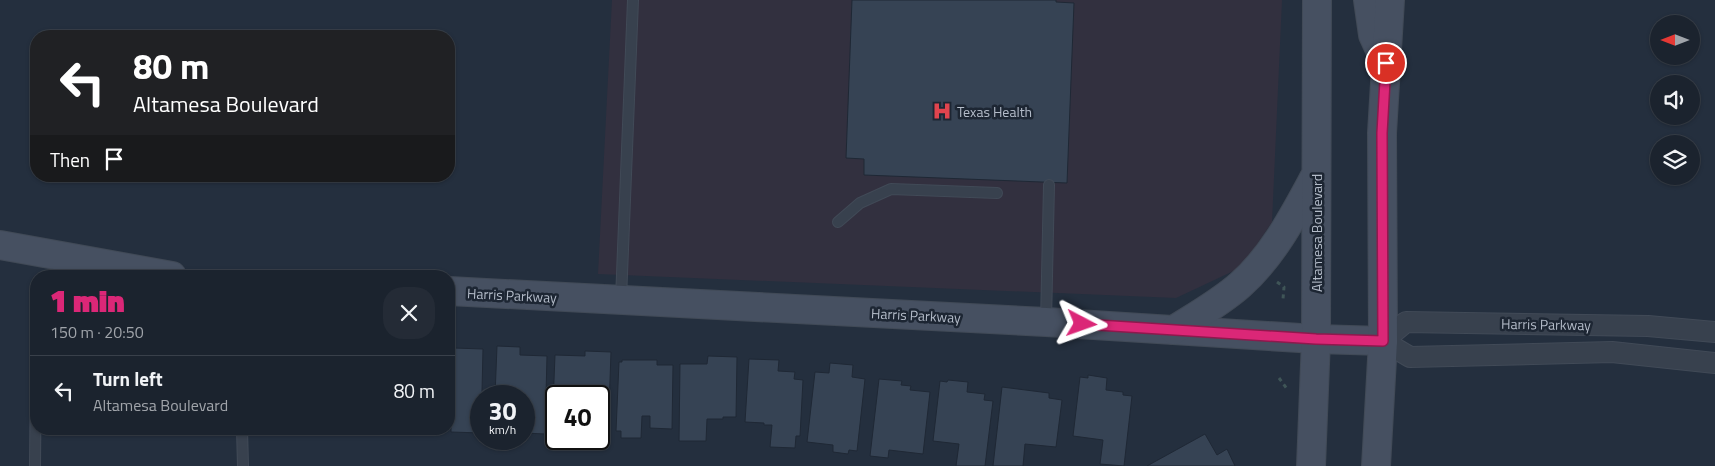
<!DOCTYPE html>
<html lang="en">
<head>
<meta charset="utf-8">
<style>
  :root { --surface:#1b232e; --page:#242b36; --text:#f1f3f6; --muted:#a0a4aa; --line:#39404a; --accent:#db2777 }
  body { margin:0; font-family:"Titillium Web",sans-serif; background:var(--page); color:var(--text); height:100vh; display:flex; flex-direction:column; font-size:19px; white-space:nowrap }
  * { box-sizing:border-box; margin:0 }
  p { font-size:16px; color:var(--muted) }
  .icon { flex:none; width:28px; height:28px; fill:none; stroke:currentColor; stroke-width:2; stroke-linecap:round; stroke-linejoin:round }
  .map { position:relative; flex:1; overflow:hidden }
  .side { position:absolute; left:30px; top:270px; width:425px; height:165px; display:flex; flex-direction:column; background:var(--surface); border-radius:20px; box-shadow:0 1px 4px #0004,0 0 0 1px var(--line) }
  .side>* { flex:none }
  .hud { position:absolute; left:30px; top:30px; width:425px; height:152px; border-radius:20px; box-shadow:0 1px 4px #0004,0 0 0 1px var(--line); background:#202124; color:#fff; overflow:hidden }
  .needle { width:32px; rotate:270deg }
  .fabs { position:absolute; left:1650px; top:15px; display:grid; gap:10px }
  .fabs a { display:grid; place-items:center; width:50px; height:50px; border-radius:50%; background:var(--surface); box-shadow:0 1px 4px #0004,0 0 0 1px var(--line); font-size:25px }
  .speed { position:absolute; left:470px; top:385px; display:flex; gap:10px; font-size:25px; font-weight:700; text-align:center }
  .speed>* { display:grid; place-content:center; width:65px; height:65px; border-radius:50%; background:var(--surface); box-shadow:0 1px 4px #0004,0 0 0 1px var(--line); line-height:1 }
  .speed small { font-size:12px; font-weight:400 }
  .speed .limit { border:2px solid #111; border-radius:8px; background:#fff; color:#111 }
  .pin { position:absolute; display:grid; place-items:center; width:42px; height:42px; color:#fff; margin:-21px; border:2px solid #fff; border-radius:50%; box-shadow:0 1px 5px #0007 }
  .me { position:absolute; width:55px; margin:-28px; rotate:94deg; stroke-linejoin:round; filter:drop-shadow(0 0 4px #0008) }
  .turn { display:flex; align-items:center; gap:18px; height:105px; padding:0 20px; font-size:22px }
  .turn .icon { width:65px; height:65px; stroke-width:2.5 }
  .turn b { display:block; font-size:35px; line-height:42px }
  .then { display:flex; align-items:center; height:48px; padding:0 20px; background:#0003; gap:10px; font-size:19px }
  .round { display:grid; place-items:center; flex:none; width:52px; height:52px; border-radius:20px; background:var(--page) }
  .overview { display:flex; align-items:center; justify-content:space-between; height:85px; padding:0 20px }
  h1 { font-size:30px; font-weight:800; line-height:38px; color:var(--accent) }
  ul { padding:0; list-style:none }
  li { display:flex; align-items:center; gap:15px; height:70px; padding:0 20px; border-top:1px solid var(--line) }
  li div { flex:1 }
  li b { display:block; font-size:19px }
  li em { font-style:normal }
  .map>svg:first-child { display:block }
  .medical { fill:#32303f }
  .building { fill:#364354; stroke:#1f2835 }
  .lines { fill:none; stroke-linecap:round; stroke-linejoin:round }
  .lane-casing { stroke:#414a57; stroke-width:12 }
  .street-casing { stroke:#414a57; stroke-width:22 }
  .secondary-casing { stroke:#414a57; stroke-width:30 }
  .path { stroke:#3f5557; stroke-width:3; stroke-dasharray:4 4; stroke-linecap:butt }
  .lane { stroke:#38414e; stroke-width:10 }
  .street { stroke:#38414e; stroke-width:20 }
  .secondary { stroke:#465061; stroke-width:28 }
  .route-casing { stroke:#8e194d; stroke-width:12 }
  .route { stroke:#db2777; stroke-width:9 }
  .labels { text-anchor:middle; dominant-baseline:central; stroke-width:5; stroke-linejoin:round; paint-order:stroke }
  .poi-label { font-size:14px; fill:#b4bcc9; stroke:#1d2633; text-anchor:start }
  .street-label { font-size:14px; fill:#b4bcc9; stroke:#1d2633 }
</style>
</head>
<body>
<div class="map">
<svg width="1715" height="466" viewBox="0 0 1715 466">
  <rect width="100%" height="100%" fill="#242f3e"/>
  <polygon class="medical" points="612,0 1282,0 1272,222 1242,267 1176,298 598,274"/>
  <g class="building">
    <polygon points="852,0 1056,0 1056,2 1074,3 1067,183 864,175 864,159 846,158"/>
    <polygon points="449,340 454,340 454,348 483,349 481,433 451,432 451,409 449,408"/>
    <polygon points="497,346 520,347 520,355 547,356 545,434 524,433 524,396 495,396"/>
    <polygon points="585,351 611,352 608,437 599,437 599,396 556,396 556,430 552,430 555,355 585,356"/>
    <polygon points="708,356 737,357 736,417 723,417 723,419 707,419 706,441 679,441 680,364 707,364"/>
    <polygon points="749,359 779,360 778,371 795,372 794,379 803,380 800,436 796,436 795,448 770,447 772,425 764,425 764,423 745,422"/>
    <polygon points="622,360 657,360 657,365 673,365 672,429 650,428 650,416 642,416 641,438 621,438 621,431 616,431 619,362 622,362"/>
    <polygon points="830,363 853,365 852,377 865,379 857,451 849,450 848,454 833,452 833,445 807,442 815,372 829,373"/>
    <polygon points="1088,375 1107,378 1106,390 1123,392 1123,395 1132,396 1124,466 1100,464 1103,440 1073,436 1080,377 1088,378"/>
    <polygon points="879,379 902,381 901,385 911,386 910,390 930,392 923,454 889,450 888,458 870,456"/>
    <polygon points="948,380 968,382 967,392 985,394 984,400 993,401 985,466 956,466 959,444 933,441 940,381 947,382"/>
    <polygon points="1002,387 1049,393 1049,398 1062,400 1056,447 1025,444 1023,466 993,466"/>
    <polygon points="1205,434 1217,455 1227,449 1235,466 1147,466"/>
  </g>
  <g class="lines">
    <g class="lane-casing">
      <g id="lane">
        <polyline points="838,222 860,203 891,189 997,193"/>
        <polyline points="621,299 633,0"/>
        <polyline points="1046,322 1049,185"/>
        <polyline points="242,429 243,466"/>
        <polyline points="35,466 36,359"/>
      </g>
    </g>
    <g class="street-casing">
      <polyline id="street" points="1715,332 1648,326 1406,322 1383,341 1410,357 1612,352 1715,363"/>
    </g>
    <g class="secondary-casing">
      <g id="secondary">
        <polyline points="1368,0 1373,35 1379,48"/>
        <polyline points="0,245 172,276"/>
        <polyline points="449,291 1046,322 1316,339 1383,341"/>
        <path d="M1174,330C1196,316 1221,302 1240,285C1273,256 1294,215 1314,178"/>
        <polyline points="1311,466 1316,339 1317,0"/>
        <polyline points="1376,466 1383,341 1382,133 1390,0"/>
      </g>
    </g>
    <g class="path">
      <polyline points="1277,282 1284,287 1283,299"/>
      <polyline points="1279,378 1287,389"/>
    </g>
    <use href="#lane" class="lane"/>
    <use href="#street" class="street"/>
    <use href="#secondary" class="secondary"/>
  </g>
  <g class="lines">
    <g class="route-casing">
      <polyline id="route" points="1082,324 1316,339 1383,341 1382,133 1386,63"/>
    </g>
    <use href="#route" class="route"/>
  </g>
  <defs>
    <g id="hospital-bare" transform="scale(1.5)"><path d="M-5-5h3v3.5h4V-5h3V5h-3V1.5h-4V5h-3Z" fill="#e0444e" stroke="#1d2633" stroke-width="2.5" paint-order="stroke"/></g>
  </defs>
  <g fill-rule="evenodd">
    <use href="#hospital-bare" x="942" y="111"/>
  </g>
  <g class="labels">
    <g class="poi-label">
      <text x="957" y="111">Texas Health</text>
    </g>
    <g class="street-label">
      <text transform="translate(1316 233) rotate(-90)">Altamesa Boulevard</text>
      <text transform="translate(512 295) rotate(3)">Harris Parkway</text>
      <text transform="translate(916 315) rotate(3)">Harris Parkway</text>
      <text transform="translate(1546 324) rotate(1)">Harris Parkway</text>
    </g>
  </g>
</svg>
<div class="fabs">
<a><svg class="needle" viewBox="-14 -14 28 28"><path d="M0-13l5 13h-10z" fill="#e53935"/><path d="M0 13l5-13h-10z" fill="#a0a4aa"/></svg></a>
<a><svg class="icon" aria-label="sound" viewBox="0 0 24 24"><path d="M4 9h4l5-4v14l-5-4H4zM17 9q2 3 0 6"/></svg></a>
<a><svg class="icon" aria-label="layers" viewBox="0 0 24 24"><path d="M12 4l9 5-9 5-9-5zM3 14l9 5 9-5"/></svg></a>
</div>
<div class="speed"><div>30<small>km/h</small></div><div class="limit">40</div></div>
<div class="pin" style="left:1386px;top:63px;background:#d93025"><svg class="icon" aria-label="arrive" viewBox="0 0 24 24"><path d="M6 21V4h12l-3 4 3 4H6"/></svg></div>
<svg class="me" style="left:1082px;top:324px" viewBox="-20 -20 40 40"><path d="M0-17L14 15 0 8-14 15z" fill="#db2777" stroke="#fff" stroke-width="4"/></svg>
<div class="hud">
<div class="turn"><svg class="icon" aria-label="left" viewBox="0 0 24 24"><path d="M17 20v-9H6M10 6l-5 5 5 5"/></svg><div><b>80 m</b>Altamesa Boulevard</div></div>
<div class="then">Then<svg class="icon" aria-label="arrive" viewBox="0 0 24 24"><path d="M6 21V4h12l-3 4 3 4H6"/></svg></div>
</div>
<section class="side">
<div class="overview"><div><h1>1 min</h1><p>150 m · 20:50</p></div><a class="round"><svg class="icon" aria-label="close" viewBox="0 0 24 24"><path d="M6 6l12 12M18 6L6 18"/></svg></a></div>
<ul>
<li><svg class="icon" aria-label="left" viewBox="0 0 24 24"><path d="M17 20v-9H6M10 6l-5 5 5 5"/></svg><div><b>Turn left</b><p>Altamesa Boulevard</p></div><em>80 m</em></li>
</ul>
</section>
</div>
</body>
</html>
